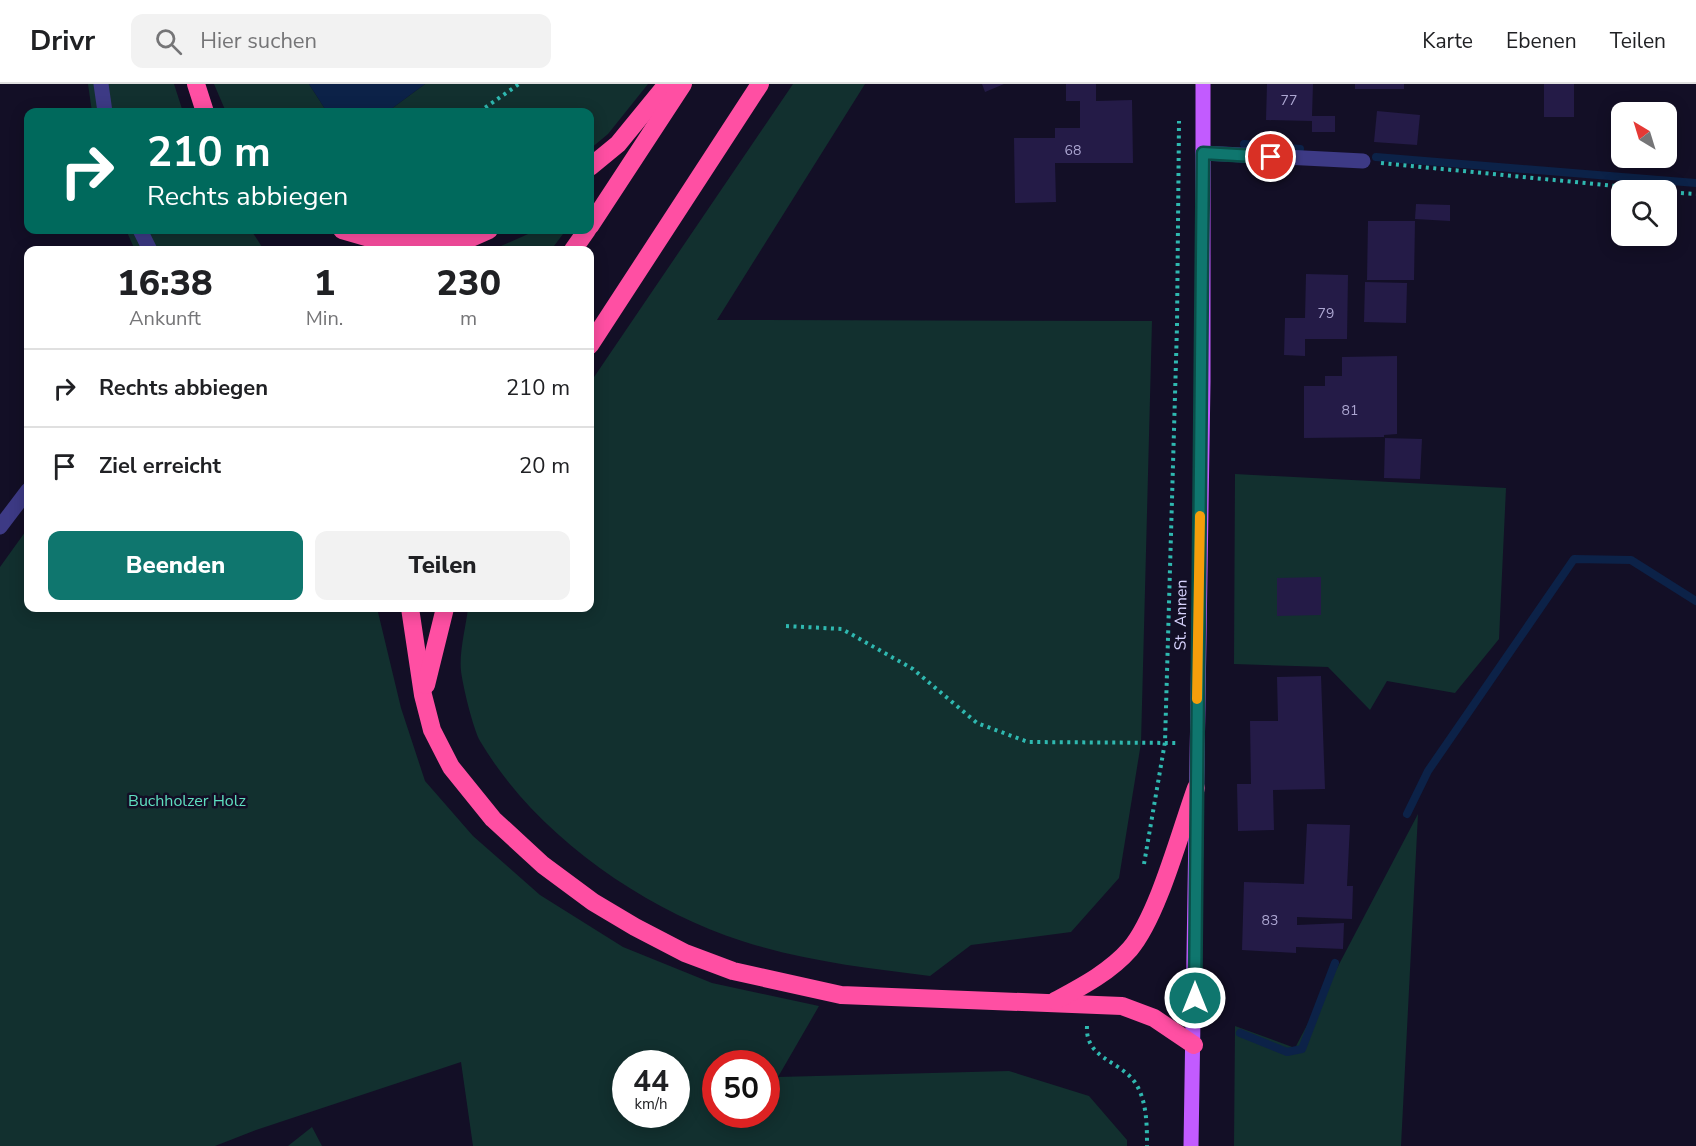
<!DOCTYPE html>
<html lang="de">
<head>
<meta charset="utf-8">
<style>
  :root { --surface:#fff; --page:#f2f2f2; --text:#202124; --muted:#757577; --line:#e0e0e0; --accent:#0f766e }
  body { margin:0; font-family:"Nunito Sans",sans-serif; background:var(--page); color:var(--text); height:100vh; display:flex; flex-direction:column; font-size:22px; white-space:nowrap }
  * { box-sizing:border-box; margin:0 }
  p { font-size:20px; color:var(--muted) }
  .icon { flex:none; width:33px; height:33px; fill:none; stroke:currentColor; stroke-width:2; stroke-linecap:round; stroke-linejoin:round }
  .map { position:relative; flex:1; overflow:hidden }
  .side { position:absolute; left:24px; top:162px; width:570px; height:366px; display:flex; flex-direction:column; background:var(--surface); border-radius:12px; box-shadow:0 3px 15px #0003 }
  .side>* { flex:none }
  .top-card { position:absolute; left:24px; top:24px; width:570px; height:126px; border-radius:12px; box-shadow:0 3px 15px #0003; background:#00695c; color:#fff; overflow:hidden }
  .needle { width:39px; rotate:322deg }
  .fabs { position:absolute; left:1611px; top:18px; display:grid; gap:12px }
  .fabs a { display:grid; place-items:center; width:66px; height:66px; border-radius:12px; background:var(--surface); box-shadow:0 3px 15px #0003; font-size:30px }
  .speed { position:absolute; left:612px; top:966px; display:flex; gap:12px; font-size:30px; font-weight:700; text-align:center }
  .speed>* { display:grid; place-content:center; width:78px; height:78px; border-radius:50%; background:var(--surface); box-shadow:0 3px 15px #0003; line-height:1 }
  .speed small { font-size:15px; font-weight:400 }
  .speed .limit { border:9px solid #d22; background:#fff; color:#111 }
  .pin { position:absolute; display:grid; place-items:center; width:51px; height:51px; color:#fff; margin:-26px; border:3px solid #fff; border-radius:50%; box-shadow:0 2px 6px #0007 }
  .me { position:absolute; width:66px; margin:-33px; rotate:0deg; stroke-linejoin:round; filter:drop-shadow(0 0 4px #0008) }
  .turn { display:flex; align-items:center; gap:21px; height:126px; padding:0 24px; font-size:27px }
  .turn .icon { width:78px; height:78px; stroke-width:2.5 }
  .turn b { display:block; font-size:42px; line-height:51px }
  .eta { display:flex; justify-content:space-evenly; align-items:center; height:102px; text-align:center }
  .eta b { font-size:36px; font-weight:800; line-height:42px }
  .button { display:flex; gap:12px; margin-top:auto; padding:12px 24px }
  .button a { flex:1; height:69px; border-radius:12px; background:var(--accent); color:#fff; font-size:24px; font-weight:800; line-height:69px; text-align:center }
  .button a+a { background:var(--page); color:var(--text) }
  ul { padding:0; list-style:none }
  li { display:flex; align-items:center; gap:18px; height:78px; padding:0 24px; border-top:2px solid var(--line) }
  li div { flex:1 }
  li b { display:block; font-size:22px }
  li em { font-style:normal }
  header { display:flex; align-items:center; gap:36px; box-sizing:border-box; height:84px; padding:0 30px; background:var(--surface); border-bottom:2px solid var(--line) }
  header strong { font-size:28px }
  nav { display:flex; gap:33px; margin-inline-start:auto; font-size:21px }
  .search { width:420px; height:54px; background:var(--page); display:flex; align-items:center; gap:15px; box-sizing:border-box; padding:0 21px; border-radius:12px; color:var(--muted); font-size:22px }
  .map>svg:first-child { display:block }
  .green { fill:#12302f; fill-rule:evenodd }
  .water { fill:#0c2248 }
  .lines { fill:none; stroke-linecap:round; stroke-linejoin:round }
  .stream { stroke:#0c2248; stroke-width:8 }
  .building { fill:#241b47 }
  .path { stroke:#2fb8b0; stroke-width:4; stroke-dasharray:3 4.5; stroke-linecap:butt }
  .minor { stroke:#3d3a85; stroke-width:15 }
  .major { stroke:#c25bff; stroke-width:15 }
  .highway { stroke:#ff4fa3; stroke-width:18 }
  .route-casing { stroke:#0a4d48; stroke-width:15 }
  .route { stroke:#0f766e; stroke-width:10 }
  .slow { stroke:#f59e0b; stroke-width:10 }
  .labels { text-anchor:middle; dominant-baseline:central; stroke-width:5; stroke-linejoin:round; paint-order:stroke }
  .number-label { font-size:14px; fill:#aca6d1 }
  .street-label { font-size:16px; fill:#d9d4ff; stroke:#130f26 }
  .park-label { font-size:16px; fill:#5fe0c0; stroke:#130f26 }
</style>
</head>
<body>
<header>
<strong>Drivr</strong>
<div class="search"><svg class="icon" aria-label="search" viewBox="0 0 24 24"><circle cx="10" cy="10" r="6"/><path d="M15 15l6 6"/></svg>Hier suchen</div>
<nav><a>Karte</a><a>Ebenen</a><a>Teilen</a></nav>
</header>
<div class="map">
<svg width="1696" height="1062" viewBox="0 0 1696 1062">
  <rect width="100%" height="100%" fill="#130f26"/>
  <g class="green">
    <polygon points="88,0 174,0 183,28 92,28"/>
    <polygon points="214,0 309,0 327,28 226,28"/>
    <polygon points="425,0 648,0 608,50 590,65 590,28 387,28"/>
    <path d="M793,0H865L717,236L1152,237L1141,659L1119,794L1071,848L971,861L930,892C866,884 804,877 742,857C641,824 535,750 480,657C473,644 463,603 461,587C459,567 466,543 468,524H590V299Z"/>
    <polygon points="126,146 251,146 264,166 135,166"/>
    <polygon points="537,146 566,146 551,166 492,166"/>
    <polygon points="1235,390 1506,404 1499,555 1455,609 1387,597 1370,626 1328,583 1234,580"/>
    <path d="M28,444V524H377L401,624L425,697L473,752L540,811L623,863L712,899L819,922L778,993L1009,987L1089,1012L1127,1056V1062H473L461,978L256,1046L215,1062H0V483ZM626,980H676V1030H626ZM716,980H766V1030H716Z"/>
    <polygon points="1418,730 1401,1062 1234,1062 1235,942 1295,964"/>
    <polygon points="312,1043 322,1062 288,1062"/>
  </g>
  <polygon class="water" points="309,0 425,0 387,28 327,28"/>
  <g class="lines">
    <g class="stream">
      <polyline points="1244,60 1300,65"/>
      <polyline points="1376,73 1696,99"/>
      <polyline points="1407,730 1428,687 1574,475 1631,476 1696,517"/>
      <polyline points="1240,949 1287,968 1302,965 1335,879"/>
    </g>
  </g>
  <g class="building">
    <polygon points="982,0 1004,0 985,8"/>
    <polygon points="1066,0 1096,0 1096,17 1132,16 1133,79 1055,79 1056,118 1015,119 1014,54 1055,54 1055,44 1080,44 1080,17 1066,17"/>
    <polygon points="1267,0 1313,0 1312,32 1335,32 1335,48 1312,48 1312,37 1266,36"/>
    <rect x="1355" y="0" width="49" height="5"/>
    <rect x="1544" y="0" width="30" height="33"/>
    <polygon points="1377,27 1420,31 1417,61 1374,58"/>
    <polygon points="1416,120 1450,121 1450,137 1415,135"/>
    <polygon points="1368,137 1415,137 1414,196 1367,196"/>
    <polygon points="1306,190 1348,191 1347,255 1305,255 1305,272 1284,271 1285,234 1305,234"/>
    <polygon points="1365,198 1407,199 1406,239 1364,238"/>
    <polygon points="1397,272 1397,350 1384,351 1384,353 1304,354 1304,302 1325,302 1325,292 1342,292 1342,273"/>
    <polygon points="1385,354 1422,355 1420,395 1384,394"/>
    <polygon points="1321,493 1321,531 1277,532 1277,494"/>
    <polygon points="1321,592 1325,705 1273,706 1274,746 1238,747 1237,700 1251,700 1250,637 1278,637 1277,593"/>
    <polygon points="1307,740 1350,741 1347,802 1353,802 1352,835 1297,833 1297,841 1344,839 1343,865 1296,863 1296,869 1242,866 1244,798 1304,800"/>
  </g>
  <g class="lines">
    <g class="path">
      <polyline points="479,28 519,0"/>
      <polyline points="1381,79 1656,106"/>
      <polyline points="1666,108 1696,110"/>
      <polyline points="786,542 842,545 913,585 977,639 1028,658 1178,659"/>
      <polyline points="1144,780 1165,658 1177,242 1179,37"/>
      <path d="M1087,942C1085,974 1118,976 1134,997C1147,1015 1147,1041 1147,1062"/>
    </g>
    <g class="minor">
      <polyline points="101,0 105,28"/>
      <polyline points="1203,69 1363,77"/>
      <polyline points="140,146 150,166"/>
      <polyline points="0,443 28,406"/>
    </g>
    <polyline class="major" points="1191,1062 1203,298 1203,0"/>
    <g class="highway">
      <polyline points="196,0 205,28"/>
      <polyline points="590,83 618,60 667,0"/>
      <polyline points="590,142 683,0"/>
      <polyline points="342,146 387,159 471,154 489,146"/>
      <polyline points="573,166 587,146"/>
      <polyline points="590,261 760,0"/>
      <polyline points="410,524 423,611 432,646 451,683 493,735 543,781 593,818 635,843 685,869 733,887 841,911 1122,922 1154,934 1194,961"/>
      <polyline points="426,601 445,524"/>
      <path d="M1055,917C1081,903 1110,888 1130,865C1158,832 1180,748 1196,704"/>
    </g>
  </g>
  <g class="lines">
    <g class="route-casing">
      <polyline id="route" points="1195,914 1203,69 1271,73"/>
    </g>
    <use href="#route" class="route"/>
    <polyline class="slow" points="1197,615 1200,432"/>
  </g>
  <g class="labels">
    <g class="number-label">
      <text x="1289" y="16">77</text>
      <text x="1073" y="66">68</text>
      <text x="1326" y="229">79</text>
      <text x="1350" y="326">81</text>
      <text x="1270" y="836">83</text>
    </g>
    <g class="street-label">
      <text transform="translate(1181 531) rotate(-89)">St. Annen</text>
    </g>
    <g class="park-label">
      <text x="187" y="717">Buchholzer Holz</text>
    </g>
  </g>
</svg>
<div class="fabs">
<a><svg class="needle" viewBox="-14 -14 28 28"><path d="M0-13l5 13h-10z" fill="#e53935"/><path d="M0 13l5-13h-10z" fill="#757577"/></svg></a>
<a><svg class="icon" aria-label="search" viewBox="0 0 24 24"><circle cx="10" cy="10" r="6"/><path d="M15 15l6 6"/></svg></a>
</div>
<div class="speed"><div>44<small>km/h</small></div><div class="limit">50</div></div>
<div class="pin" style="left:1271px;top:73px;background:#d93025"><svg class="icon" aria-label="arrive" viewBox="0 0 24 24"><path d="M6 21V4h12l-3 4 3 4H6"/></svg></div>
<svg class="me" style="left:1195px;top:914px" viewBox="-20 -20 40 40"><circle r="17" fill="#0f766e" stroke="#fff" stroke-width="3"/><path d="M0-11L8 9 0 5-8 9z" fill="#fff"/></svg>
<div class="top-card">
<div class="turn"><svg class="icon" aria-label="right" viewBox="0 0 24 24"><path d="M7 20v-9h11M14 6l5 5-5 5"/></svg><div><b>210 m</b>Rechts abbiegen</div></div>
</div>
<section class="side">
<div class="eta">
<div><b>16:38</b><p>Ankunft</p></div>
<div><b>1</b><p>Min.</p></div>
<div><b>230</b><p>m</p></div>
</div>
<ul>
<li><svg class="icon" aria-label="right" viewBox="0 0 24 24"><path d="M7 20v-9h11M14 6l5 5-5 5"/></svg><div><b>Rechts abbiegen</b></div><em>210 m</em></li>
<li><svg class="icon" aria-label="arrive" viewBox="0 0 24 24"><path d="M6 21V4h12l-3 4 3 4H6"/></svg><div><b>Ziel erreicht</b></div><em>20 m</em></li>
</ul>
<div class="button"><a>Beenden</a><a>Teilen</a></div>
</section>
</div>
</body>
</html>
